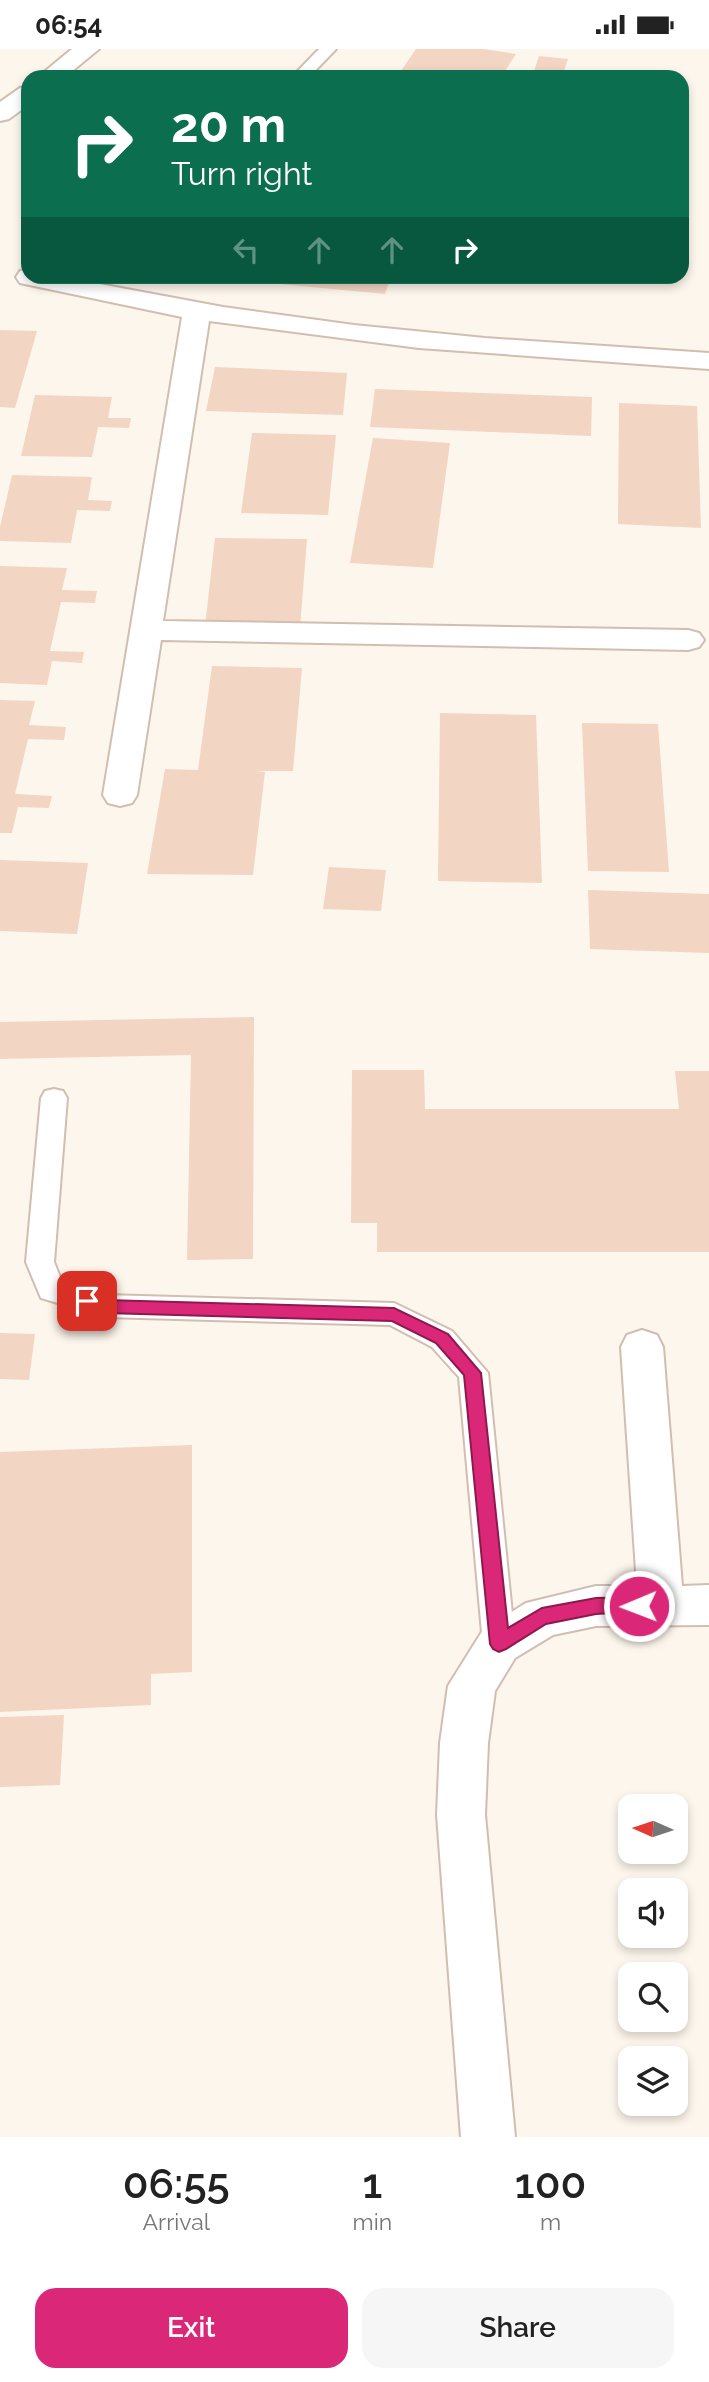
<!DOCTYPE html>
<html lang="en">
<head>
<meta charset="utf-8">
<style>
  :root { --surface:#fff; --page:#f6f6f6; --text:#222; --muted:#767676; --accent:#db2777 }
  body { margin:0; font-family:Raleway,sans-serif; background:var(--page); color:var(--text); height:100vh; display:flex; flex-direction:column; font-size:26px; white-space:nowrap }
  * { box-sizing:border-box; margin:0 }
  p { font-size:23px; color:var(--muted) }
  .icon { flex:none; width:38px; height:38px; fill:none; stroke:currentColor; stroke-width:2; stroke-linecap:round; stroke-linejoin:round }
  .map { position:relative; height:2088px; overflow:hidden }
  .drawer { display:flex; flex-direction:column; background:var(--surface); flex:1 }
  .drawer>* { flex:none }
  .hud { position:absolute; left:21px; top:21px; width:668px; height:214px; border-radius:21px; box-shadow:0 4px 10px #0003; background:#0b6e4f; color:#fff; overflow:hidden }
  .needle { width:46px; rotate:273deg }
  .tools { position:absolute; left:618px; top:1745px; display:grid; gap:14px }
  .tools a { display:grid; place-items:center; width:70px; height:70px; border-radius:14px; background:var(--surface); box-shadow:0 4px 10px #0003; font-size:35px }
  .pin { position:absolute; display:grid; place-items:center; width:60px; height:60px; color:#fff; margin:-30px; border-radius:14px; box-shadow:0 4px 10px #0006 }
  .me { position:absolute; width:77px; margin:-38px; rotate:269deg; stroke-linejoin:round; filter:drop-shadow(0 0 5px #0008) }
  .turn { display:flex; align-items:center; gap:24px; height:147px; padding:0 35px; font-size:32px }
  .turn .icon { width:91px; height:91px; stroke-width:2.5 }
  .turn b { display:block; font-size:49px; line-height:60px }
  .lanes { display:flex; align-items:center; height:66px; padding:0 35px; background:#0003; justify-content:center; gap:35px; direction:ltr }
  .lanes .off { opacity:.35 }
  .eta { display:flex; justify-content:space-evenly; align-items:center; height:119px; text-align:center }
  .eta b { font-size:42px; font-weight:600; line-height:49px }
  .cta { display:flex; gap:14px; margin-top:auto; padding:14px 35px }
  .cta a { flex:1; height:80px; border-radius:21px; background:var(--accent); color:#fff; font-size:28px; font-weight:600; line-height:80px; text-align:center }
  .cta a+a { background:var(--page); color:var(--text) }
  .status { display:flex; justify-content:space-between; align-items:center; height:49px; padding:0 35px; background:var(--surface); direction:ltr }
  .status svg { height:19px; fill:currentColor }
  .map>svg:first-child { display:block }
  .building { fill:#f3d5c3 }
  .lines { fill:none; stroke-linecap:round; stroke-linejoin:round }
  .lane-casing { stroke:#d1beb0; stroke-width:4 }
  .street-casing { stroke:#d1beb0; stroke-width:4 }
  .lane { fill:#fff; fill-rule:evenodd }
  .street { fill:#fff; fill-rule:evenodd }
  .route { fill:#db2777; stroke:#8e194d; stroke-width:2 }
</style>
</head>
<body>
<div class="status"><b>06:54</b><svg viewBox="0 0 49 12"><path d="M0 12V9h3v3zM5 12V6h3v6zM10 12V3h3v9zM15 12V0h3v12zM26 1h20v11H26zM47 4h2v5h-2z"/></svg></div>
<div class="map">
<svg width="709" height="2088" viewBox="0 0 709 2088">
  <rect width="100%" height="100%" fill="#fdf6ec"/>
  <g class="building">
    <polygon points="416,0 483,0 516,5 501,28 398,26"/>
    <polygon points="539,7 568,10 562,28 532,28"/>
    <polygon points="206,228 391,228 385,245"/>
    <polygon points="0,281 37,282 15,359 0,358"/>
    <polygon points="215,318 347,324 343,366 206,362"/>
    <polygon points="375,340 592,348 591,387 370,378"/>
    <polygon points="35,346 112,348 108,369 131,369 129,379 98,378 92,408 21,407"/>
    <polygon points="619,354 697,357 701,479 618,475"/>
    <polygon points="252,384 336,386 328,466 241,464"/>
    <polygon points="373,389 450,394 433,519 350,514"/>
    <polygon points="12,426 92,428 88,451 112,452 110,462 77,461 71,494 0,492 0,478"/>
    <polygon points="215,489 307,490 300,579 205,577"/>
    <polygon points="0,517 67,519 62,541 97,542 95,554 61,553 50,602 84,603 82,614 52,612 47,636 0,634"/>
    <polygon points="212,617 302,619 293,722 256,722 265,723 253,826 147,825 165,720 198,721"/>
    <polygon points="0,651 35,652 29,676 66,678 64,691 28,690 15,745 52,747 49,759 18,758 12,784 0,784"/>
    <polygon points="440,664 536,666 542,834 438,832"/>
    <polygon points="582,674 658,675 669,823 588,822"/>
    <polygon points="0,811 88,814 77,885 0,882"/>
    <polygon points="329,818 386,821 381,862 323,860"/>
    <polygon points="588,841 709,845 709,904 590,900"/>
    <polygon points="254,968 253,1210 187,1211 191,1006 0,1010 0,973"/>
    <polygon points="352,1021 424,1021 425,1060 679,1060 675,1022 709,1022 709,1203 377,1203 377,1174 351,1174"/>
    <polygon points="0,1284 35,1285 29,1331 0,1330"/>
    <polygon points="192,1396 192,1623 151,1625 151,1656 0,1663 0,1403"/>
    <polygon points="64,1666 60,1736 0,1738 0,1668"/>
  </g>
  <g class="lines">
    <g class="lane-casing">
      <g id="lane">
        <polygon points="319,0 336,0 309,28 292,28"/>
        <polygon points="54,1040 63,1042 67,1049 54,1213 62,1233 105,1246 394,1254 452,1282 488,1324 515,1595 510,1605 499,1609 488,1605 483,1595 459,1328 432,1298 390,1276 105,1268 41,1249 26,1213 41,1049 45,1042"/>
      </g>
    </g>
    <g class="street-casing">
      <g id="street">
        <polygon points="72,0 99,0 65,28 38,28"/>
        <polygon points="28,37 28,56 9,70 0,72 0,53 20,39"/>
        <polygon points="28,220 28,228 62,228 223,258 354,276 485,289 709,304 709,320 419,299 209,272 163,572 688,581 699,584 704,591 699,598 688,601 161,591 137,746 132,754 120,757 108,754 103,746 182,268 20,234 16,228 20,222"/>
        <polygon points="642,1281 657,1286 663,1298 682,1537 709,1536 709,1576 596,1577 553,1586 515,1609 495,1642 488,1694 485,1766 515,2088 461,2088 437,1766 440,1694 448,1637 483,1581 526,1554 596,1537 637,1537 621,1298 627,1286"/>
      </g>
    </g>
    <use href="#lane" class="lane"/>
    <use href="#street" class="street"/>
  </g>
  <polygon class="route" points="87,1245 105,1251 394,1259 448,1285 481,1324 508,1579 542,1559 596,1549 639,1548 646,1551 648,1557 646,1562 596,1565 546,1575 506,1600 499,1603 493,1600 490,1595 464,1326 436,1294 392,1272 105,1264 81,1257 78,1252 81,1247"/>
</svg>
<div class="tools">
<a><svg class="needle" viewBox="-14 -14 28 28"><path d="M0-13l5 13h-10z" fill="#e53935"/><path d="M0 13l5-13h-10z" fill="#767676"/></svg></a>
<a><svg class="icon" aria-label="sound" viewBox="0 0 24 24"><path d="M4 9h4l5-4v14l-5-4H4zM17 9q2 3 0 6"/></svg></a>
<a><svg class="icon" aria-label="search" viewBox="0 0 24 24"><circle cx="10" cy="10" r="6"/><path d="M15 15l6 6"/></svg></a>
<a><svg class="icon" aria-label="layers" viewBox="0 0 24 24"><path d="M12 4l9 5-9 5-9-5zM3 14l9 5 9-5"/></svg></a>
</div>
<div class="pin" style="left:87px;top:1252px;background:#d93025"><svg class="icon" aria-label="arrive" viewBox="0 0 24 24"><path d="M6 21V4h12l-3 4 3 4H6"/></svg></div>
<svg class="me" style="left:639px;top:1557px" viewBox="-20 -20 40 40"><circle r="17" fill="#db2777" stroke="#fff" stroke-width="3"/><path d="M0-11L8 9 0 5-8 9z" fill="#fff"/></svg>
<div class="hud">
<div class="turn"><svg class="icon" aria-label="right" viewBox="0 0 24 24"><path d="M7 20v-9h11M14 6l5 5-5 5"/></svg><div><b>20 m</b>Turn right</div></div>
<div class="lanes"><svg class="icon off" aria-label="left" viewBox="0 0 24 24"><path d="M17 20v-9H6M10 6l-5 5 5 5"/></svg><svg class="icon off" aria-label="ahead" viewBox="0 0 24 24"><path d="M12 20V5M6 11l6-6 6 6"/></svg><svg class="icon off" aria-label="ahead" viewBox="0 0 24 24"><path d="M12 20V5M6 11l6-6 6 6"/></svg><svg class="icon" aria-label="right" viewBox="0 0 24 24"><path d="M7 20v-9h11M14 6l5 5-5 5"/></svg></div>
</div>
</div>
<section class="drawer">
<div class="eta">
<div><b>06:55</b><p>Arrival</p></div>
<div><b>1</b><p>min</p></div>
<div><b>100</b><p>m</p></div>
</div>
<div class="cta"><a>Exit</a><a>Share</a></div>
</section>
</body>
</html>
